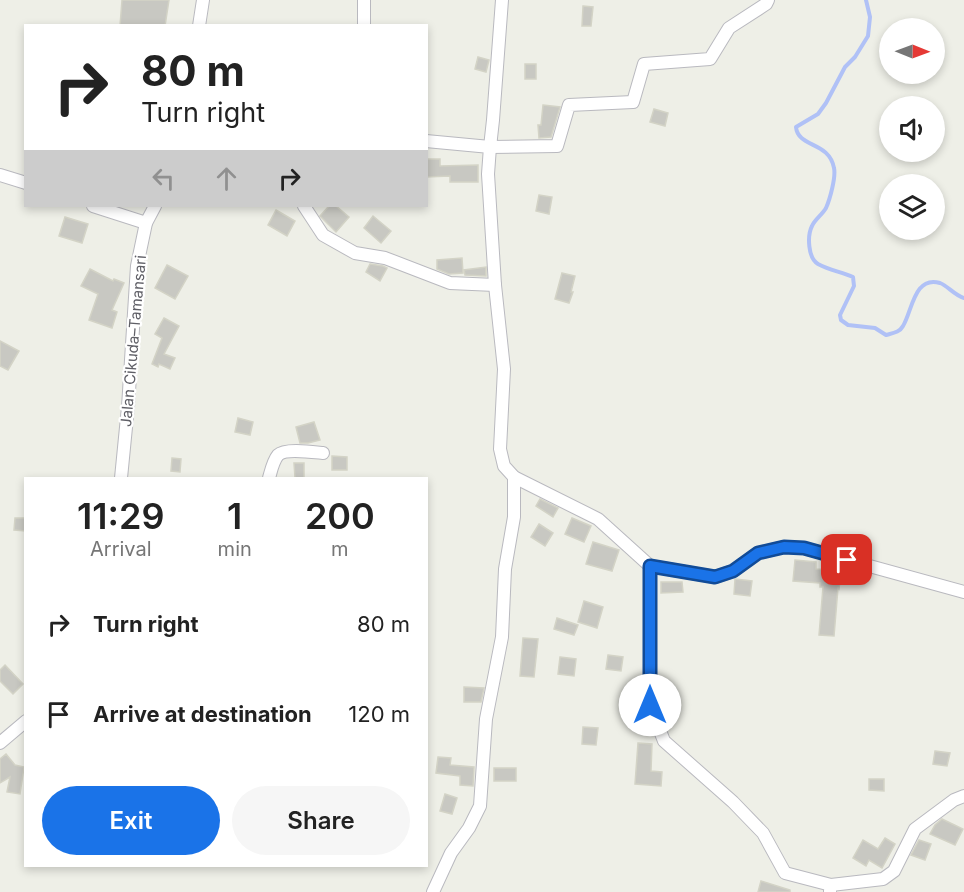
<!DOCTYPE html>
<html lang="en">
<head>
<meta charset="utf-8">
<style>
  :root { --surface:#fff; --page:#f6f6f6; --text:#222; --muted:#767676; --accent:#1a73e8 }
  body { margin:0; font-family:Inter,sans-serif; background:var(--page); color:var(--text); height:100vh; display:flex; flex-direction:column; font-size:22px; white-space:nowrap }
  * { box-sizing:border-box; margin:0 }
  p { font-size:20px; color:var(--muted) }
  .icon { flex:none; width:33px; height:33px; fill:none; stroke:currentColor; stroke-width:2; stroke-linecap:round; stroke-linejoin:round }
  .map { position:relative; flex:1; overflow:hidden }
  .details { position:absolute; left:24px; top:477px; width:404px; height:390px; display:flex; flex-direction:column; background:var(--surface); border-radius:0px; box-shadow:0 3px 9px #0003 }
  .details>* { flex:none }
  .banner { position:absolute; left:24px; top:24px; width:404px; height:183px; border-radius:0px; box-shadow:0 3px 9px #0003; background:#fff; color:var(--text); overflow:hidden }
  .needle { width:39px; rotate:91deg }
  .controls { position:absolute; left:879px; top:18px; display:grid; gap:12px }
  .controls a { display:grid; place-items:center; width:66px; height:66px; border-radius:50%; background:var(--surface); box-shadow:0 3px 9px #0003; font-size:30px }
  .pin { position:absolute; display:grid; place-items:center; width:51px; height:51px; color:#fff; margin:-26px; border-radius:12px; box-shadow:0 3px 9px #0006 }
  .me { position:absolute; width:66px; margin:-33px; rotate:0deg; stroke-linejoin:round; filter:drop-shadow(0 0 4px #0008) }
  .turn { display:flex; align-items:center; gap:21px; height:126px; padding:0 18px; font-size:27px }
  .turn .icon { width:78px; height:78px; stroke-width:2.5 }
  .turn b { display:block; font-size:42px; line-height:51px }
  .lanes { display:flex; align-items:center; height:57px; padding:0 18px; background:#0003; justify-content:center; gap:30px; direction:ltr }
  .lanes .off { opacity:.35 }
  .eta { display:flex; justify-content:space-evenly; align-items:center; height:102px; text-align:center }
  .eta b { font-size:36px; font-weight:600; line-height:42px }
  .primary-button { display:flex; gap:12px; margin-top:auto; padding:12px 18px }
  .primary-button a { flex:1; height:69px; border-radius:36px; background:var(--accent); color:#fff; font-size:24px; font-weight:600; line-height:69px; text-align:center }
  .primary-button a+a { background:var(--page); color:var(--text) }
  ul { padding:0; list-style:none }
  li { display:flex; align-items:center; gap:18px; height:90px; padding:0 18px }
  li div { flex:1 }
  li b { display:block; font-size:22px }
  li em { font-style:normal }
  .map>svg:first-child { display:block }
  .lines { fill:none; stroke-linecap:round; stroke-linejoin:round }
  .stream { stroke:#b0c1f6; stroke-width:4 }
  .building { fill:#c8c8c2; stroke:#d3d3c6; stroke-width:1.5 }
  .minor-casing { stroke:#b9b9bf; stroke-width:14 }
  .minor { stroke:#fff; stroke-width:12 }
  .route-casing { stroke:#114b97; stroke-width:15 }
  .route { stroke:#1a73e8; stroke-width:10 }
  .labels { text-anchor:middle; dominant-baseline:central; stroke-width:4.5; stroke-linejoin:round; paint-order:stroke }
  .street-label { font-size:15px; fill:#5f5f66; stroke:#fff }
</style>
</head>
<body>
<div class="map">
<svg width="964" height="892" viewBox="0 0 964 892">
  <rect width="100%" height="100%" fill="#eeefe7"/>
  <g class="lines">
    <path class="stream" d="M866,0L870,17L868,36L855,57L845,67L826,103L818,114L796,127C798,148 829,141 834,168C836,177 830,199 826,208C822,215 815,219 812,226C807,236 808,258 818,264C829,270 842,272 853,277L854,286L840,315L841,320L848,325L875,328L886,335C893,333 900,332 903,326C912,312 914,275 940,283C948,286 954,295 964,298"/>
  </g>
  <g class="building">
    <polygon points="122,0 169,0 165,26 120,26"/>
    <polygon points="583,6 593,7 591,26 582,26"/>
    <polygon points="478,57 489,60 486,72 475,69"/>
    <rect x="525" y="64" width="11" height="15"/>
    <polygon points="543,105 560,107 551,137 539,138 538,125 541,125"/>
    <polygon points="654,109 668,113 665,126 650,122"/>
    <polygon points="426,159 440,159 440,166 478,165 478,182 450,182 450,176 426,177"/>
    <polygon points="539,195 552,197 549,214 536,211"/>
    <polygon points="329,206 336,206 349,217 336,232 320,216"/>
    <polygon points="276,210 295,221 287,236 268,225"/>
    <polygon points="373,216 391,231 381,243 364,228"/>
    <polygon points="65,217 88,224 82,243 59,236"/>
    <polygon points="462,258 463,273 449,274 437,269 437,260"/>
    <polygon points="370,264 383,266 387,268 380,281 366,272"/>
    <polygon points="167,265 188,276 175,299 155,288"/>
    <polygon points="486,267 486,276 465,275 464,270"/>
    <polygon points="90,269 113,281 114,279 124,283 112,310 117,312 112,328 89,320 98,294 81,286"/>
    <polygon points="562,273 575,276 571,292 573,292 569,303 555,299"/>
    <polygon points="164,318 179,326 164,354 175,358 170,369 159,364 158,367 152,364 162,338 155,334"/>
    <polygon points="0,341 19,351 8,370 0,366"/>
    <polygon points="238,418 253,422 250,435 235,432"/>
    <polygon points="314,422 320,440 308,443 300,443 296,427"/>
    <polygon points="332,456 347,457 347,470 332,470"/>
    <polygon points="172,458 181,459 180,472 171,471"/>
    <polygon points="294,463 304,463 304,478 295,478"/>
    <polygon points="540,499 558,508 553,517 536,506"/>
    <polygon points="15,518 26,518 26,531 14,530"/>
    <polygon points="572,518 591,526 584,542 565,534"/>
    <polygon points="539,524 553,533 545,546 531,537"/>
    <polygon points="593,542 619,550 612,571 586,564"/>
    <polygon points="795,560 816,562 816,569 841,571 839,589 838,588 834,636 819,635 823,587 820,587 820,583 793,581"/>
    <polygon points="735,579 752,581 750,596 734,594"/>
    <polygon points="661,582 682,582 683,592 661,593"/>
    <polygon points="584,601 603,607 597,628 578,622"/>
    <polygon points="557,618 578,625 574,635 554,629"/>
    <polygon points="523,638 538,639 534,677 520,676"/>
    <polygon points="608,655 623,657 621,671 606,669"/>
    <polygon points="560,657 576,659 574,676 558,674"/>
    <polygon points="5,665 23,684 13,694 0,681 0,670"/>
    <polygon points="464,687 484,688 481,702 464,702"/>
    <polygon points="583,727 598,728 596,745 582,744"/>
    <polygon points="638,743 652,744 651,771 662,772 661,786 635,784"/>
    <polygon points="935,751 950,753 947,766 933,764"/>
    <polygon points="6,754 15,765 24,767 20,794 7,792 10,777 0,783 0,759"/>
    <polygon points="438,757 451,758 450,765 474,767 473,786 460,785 460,776 436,773"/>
    <rect x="494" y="768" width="22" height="13"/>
    <polygon points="869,779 884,779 884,791 869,790"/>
    <polygon points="445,794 457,798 452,814 440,811"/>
    <polygon points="942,819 963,829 955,845 930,834 935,825"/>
    <polygon points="885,838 895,844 882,868 869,860 866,866 853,858 863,840 878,849"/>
    <polygon points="919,840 931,844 925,860 911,855"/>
    <polygon points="761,881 790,890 790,892 758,892"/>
  </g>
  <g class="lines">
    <g class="minor-casing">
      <g id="minor">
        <polyline points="502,0 493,120 490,147 557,146 569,105 633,102 644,64 710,59 729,28 766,4 768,0"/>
        <polyline points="199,26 203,0"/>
        <polyline points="364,26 364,0"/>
        <polyline points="426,141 490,147 488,174 495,285 504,369 500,449 504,466 514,477 598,519 650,566 715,577 733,571 758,553 784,547 804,548 964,592"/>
        <polyline points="0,175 26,183"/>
        <polyline points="93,206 146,223"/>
        <polyline points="304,206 323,235 355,253 385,258 450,283 495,285"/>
        <polyline points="121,478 128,407 137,266 146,223 155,206"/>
        <path d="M269,478C271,471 273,461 278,455C285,448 313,452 323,453"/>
        <polyline points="650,566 650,705 664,741 733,802 763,833 785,873 831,885"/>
        <polyline points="0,743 26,721"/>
        <polyline points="830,891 831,885 883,879 894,871 915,829 954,800 964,796"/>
        <polyline points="433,892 451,853 469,828 480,806 486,719 502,637 505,569 514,517 514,477"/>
      </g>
    </g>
    <use href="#minor" class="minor"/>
  </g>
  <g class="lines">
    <g class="route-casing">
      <polyline id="route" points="650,705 650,566 715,577 733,571 758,553 784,547 804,548 847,560"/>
    </g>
    <use href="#route" class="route"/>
  </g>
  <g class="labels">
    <g class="street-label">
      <text transform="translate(133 341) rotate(-85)">Jalan Cikuda–Tamansari</text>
    </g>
  </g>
</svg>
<div class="controls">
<a><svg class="needle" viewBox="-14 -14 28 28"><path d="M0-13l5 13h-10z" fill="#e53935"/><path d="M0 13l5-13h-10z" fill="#767676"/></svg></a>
<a><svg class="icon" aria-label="sound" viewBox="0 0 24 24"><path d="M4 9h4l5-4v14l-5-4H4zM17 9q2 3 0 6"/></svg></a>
<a><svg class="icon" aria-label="layers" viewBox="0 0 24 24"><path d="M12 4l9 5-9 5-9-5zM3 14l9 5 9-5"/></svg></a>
</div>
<div class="pin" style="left:847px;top:560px;background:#d93025"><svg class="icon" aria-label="arrive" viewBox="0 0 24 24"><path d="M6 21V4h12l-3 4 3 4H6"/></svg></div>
<svg class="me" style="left:650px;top:705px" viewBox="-20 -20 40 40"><circle r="19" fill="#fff"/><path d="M0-13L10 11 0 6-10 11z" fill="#1a73e8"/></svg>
<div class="banner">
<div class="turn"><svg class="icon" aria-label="right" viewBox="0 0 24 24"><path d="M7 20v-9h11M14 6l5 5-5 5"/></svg><div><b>80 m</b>Turn right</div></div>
<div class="lanes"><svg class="icon off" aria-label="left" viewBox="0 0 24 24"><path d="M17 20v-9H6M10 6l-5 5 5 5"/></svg><svg class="icon off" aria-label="ahead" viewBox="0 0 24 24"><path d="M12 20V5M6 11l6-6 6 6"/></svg><svg class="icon" aria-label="right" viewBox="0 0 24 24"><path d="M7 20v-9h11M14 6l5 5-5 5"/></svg></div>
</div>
<section class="details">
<div class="eta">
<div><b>11:29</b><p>Arrival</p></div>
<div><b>1</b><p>min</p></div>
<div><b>200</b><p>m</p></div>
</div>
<ul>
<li><svg class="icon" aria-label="right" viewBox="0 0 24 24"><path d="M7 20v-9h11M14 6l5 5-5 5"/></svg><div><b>Turn right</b></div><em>80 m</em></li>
<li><svg class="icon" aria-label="arrive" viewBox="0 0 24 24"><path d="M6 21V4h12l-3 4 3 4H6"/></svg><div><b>Arrive at destination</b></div><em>120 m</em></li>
</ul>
<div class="primary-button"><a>Exit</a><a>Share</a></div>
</section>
</div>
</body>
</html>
